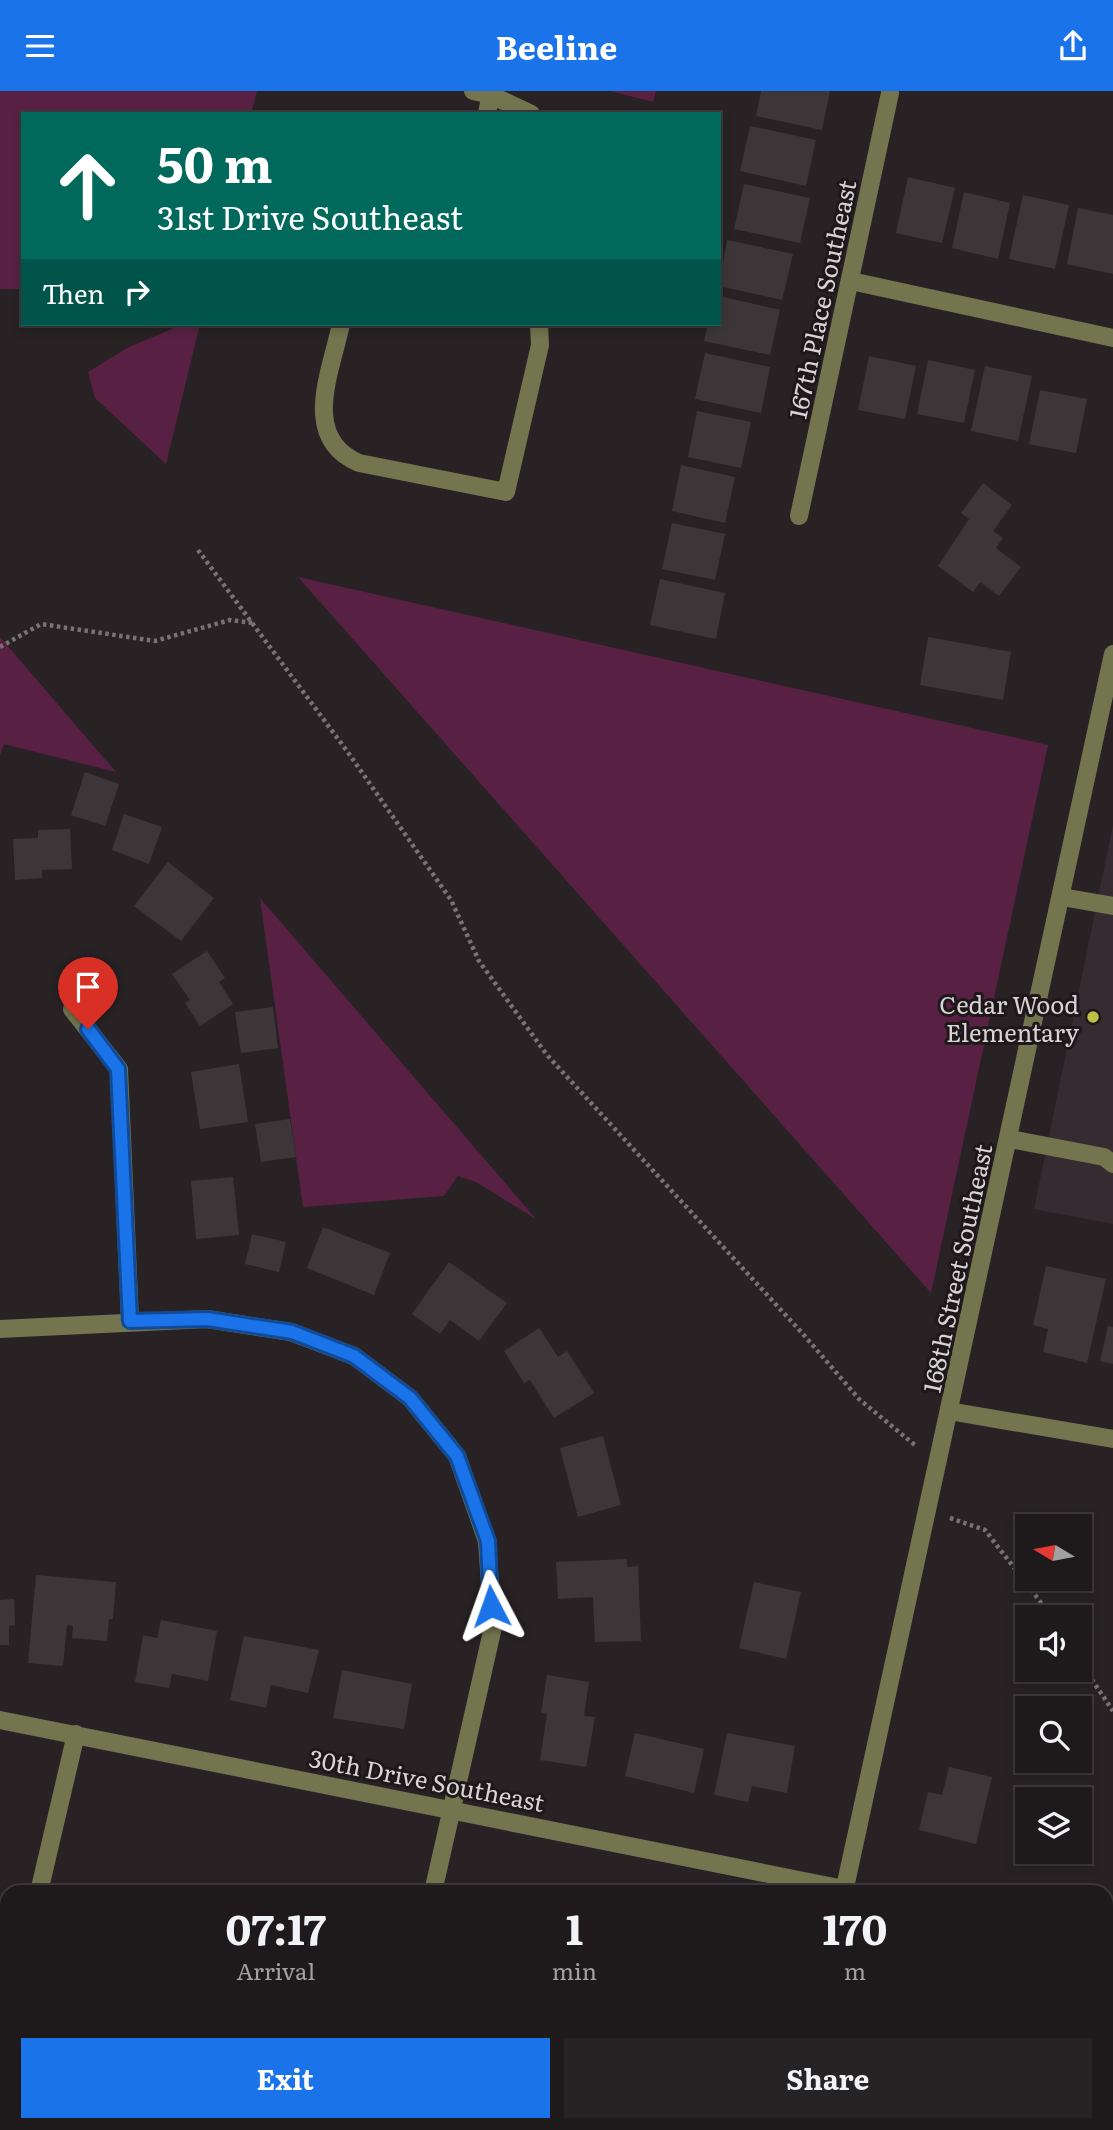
<!DOCTYPE html>
<style>
body{margin:0;font-family:Literata,serif;background:#262325;color:#f1f3f6;height:100vh;display:flex;flex-direction:column;font-size:26px;white-space:nowrap}
*{box-sizing:border-box;margin:0}
p{font-size:23px;color:#a1a1a3}
.icon{flex:none;width:38px;height:38px;fill:none;stroke:currentColor;stroke-width:2;stroke-linecap:round;stroke-linejoin:round}
.map{position:relative;flex:1;overflow:hidden}
.side{position:absolute;left:0px;top:1794px;width:1113px;height:247px;display:flex;flex-direction:column;background:#1e1a1c;border-radius:21px 21px 0 0;box-shadow:0 4px 10px #0003,0 0 0 2px #3c383b}
.side>*{flex:none}
.banner{position:absolute;left:21px;top:21px;width:700px;height:214px;border-radius:0px;box-shadow:0 4px 10px #0003,0 0 0 2px #3c383b;background:#00695c;color:#fff;overflow:hidden}
.needle{width:46px;rotate:280deg}
.tools{position:absolute;left:1015px;top:1423px;display:grid;gap:14px}
.tools a{display:grid;place-items:center;width:77px;height:77px;border-radius:0px;background:#1e1a1c;box-shadow:0 4px 10px #0003,0 0 0 2px #3c383b;font-size:35px}
.pin{position:absolute;display:grid;place-items:center;width:60px;height:60px;color:#fff;margin:-72px -30px;border-radius:50% 50% 50% 0;rotate:-45deg;box-shadow:0 0 7px #0007}
.pin .icon{rotate:45deg}
.me{position:absolute;width:77px;margin:-38px;rotate:356deg;stroke-linejoin:round;filter:drop-shadow(0 0 5px #0008)}
.turn{display:flex;align-items:center;gap:24px;height:147px;padding:0 21px;font-size:32px}
.turn .icon{width:91px;height:91px;stroke-width:2.5}
.turn b{display:block;font-size:49px;line-height:60px}
.then{display:flex;align-items:center;height:66px;padding:0 21px;background:#0003;gap:14px;font-size:26px}
.eta{display:flex;justify-content:space-evenly;align-items:center;height:119px;text-align:center}
.eta b{font-size:42px;font-weight:700;line-height:49px}
.action{display:flex;gap:14px;margin-top:auto;padding:14px 21px}
.action a{flex:1;height:80px;border-radius:0px;background:#1a73e8;color:#fff;font-size:28px;font-weight:700;line-height:80px;text-align:center}
.action a+a{background:#262325;color:#f1f3f6}
header{display:flex;justify-content:space-between;align-items:center;height:91px;padding:0 21px;background:#1a73e8;color:#fff;font-size:32px;font-weight:700}
.map>svg:first-child{display:block}
.built{fill:#362b31}
.green{fill:#582143}
.building{fill:#3c3639}
.lines{fill:none;stroke-linecap:round;stroke-linejoin:round}
.path{stroke:#777275;stroke-width:4.5;stroke-dasharray:3.5 3.5;stroke-linecap:butt}
.minor{stroke:#72754e;stroke-width:18}
.route-casing{stroke:#114b97;stroke-width:18}
.route{stroke:#1a73e8;stroke-width:12}
.poi-dot{fill:#bcc044;stroke:#1e181b;stroke-width:2.5}
.labels{text-anchor:middle;dominant-baseline:central;stroke-width:6;stroke-linejoin:round;paint-order:stroke}
.street-label{font-size:24px;fill:#d8d4d6;stroke:#1e181b}
.poi-label{font-size:24px;fill:#d8d4d6;stroke:#1e181b;text-anchor:end}
</style>
<header><svg class="icon" aria-label="menu" viewBox="0 0 24 24"><path d="M4 6h16M4 12h16M4 18h16"/></svg>Beeline<svg class="icon" aria-label="share" viewBox="0 0 24 24"><path d="M12 15V3M7 8l5-5 5 5M5 13v7h14v-7"/></svg></header>
<div class="map">
<svg width="1113" height="2039" viewBox="0 0 1113 2039">
<rect width="100%" height="100%" fill="#282225"/>
<path class="built" d="M 1113,734 L 1113,1133 L 1034,1118 Z"/>
<path class="green" d="M 0,0 L 257,0 L 251,23 L 23,23 L 22,198 L 0,198 Z
M 610,0 L 656,0 L 653,11 Z
M 173,233 L 200,233 L 166,373 L 95,307 L 88,281 L 129,256 L 172,238 Z
M 298,486 L 1048,654 L 931,1202 Z
M 0,546 L 116,681 L 4,653 L 0,664 Z
M 260,807 L 536,1128 L 476,1091 L 458,1085 L 444,1105 L 303,1116 Z"/>
<path class="building" d="M 761,0 L 830,0 L 822,39 L 756,25 Z
M 750,35 L 816,49 L 806,95 L 740,80 Z
M 908,86 L 955,97 L 942,152 L 896,142 Z
M 744,93 L 810,107 L 800,152 L 734,138 Z
M 964,101 L 1010,112 L 998,168 L 952,157 Z
M 1023,104 L 1069,114 L 1055,178 L 1009,168 Z
M 1078,117 L 1113,124 L 1113,183 L 1067,173 Z
M 727,149 L 793,163 L 782,209 L 719,195 Z
M 719,205 L 780,219 L 770,264 L 704,250 L 708,233 L 719,233 Z
M 705,262 L 770,276 L 761,322 L 695,308 Z
M 869,265 L 916,275 L 905,328 L 858,319 Z
M 928,269 L 975,279 L 964,332 L 917,323 Z
M 985,275 L 1032,285 L 1018,350 L 971,340 Z
M 1040,299 L 1087,308 L 1076,362 L 1029,353 Z
M 697,320 L 751,331 L 741,377 L 688,366 Z
M 681,374 L 735,386 L 725,432 L 672,420 Z
M 983,392 L 1012,414 L 993,440 L 1003,447 L 996,457 L 1021,476 L 999,505 L 980,491 L 973,501 L 938,475 L 969,428 L 961,422 Z
M 672,432 L 725,443 L 715,489 L 662,478 Z
M 660,488 L 725,502 L 716,548 L 650,534 Z
M 928,546 L 1011,561 L 1003,609 L 920,594 Z
M 85,681 L 119,693 L 105,735 L 71,724 Z
M 124,723 L 162,736 L 149,773 L 112,759 Z
M 70,738 L 72,778 L 42,779 L 42,787 L 15,789 L 13,748 L 38,747 L 38,739 Z
M 168,771 L 214,807 L 181,850 L 134,815 Z
M 207,860 L 225,887 L 219,891 L 233,913 L 200,935 L 185,912 L 190,909 L 172,883 Z
M 273,916 L 278,957 L 241,962 L 235,921 Z
M 239,973 L 248,1031 L 200,1038 L 191,981 Z
M 290,1028 L 296,1066 L 261,1071 L 255,1033 Z
M 233,1086 L 239,1144 L 196,1148 L 191,1090 Z
M 323,1136 L 390,1162 L 374,1204 L 307,1177 Z
M 252,1143 L 286,1151 L 279,1181 L 245,1173 Z
M 449,1171 L 507,1212 L 479,1250 L 450,1229 L 440,1243 L 412,1223 Z
M 1046,1175 L 1106,1188 L 1087,1272 L 1043,1261 L 1048,1238 L 1033,1234 Z
M 1108,1235 L 1113,1236 L 1113,1273 L 1100,1270 Z
M 539,1237 L 558,1266 L 567,1260 L 594,1302 L 554,1327 L 530,1289 L 524,1292 L 504,1260 Z
M 603,1345 L 621,1414 L 578,1426 L 560,1357 Z
M 627,1468 L 627,1476 L 638,1475 L 641,1550 L 595,1551 L 593,1506 L 558,1508 L 556,1471 Z
M 36,1484 L 116,1491 L 113,1528 L 109,1528 L 107,1550 L 72,1547 L 73,1535 L 67,1534 L 63,1575 L 28,1572 Z
M 754,1491 L 801,1501 L 786,1568 L 739,1557 Z
M 14,1508 L 15,1534 L 9,1535 L 9,1554 L 0,1554 L 0,1509 Z
M 161,1529 L 217,1540 L 208,1590 L 172,1583 L 169,1597 L 135,1591 L 143,1544 L 157,1547 Z
M 244,1545 L 319,1559 L 308,1602 L 271,1594 L 266,1617 L 230,1609 Z
M 342,1579 L 412,1593 L 404,1638 L 333,1627 Z
M 547,1584 L 589,1591 L 584,1625 L 595,1626 L 586,1676 L 540,1669 L 547,1623 L 541,1622 Z
M 635,1642 L 704,1658 L 694,1702 L 625,1685 Z
M 727,1642 L 795,1655 L 787,1702 L 752,1695 L 748,1711 L 714,1704 Z
M 949,1676 L 992,1686 L 976,1753 L 919,1739 L 928,1701 L 942,1704 Z
M 675,2034 L 701,2034 L 700,2039 Z"/>
<g class="lines">
<path class="path" d="M 198,459 L 347,660 L 451,809 L 479,870 L 547,964 L 803,1243 L 859,1308 L 916,1355
M 0,556 L 41,533 L 155,550 L 230,529 L 253,532
M 950,1427 L 985,1439 L 1052,1526
M 1080,1571 L 1113,1620"/>
<path class="minor" d="M 473,0 L 491,4 L 531,23
M 487,23 L 491,0
M 851,190 L 1113,247
M 341,233 C 331,281 300,347 359,372 L 506,401 L 540,254 L 539,233
M 799,425 L 890,2
M 1062,806 L 1113,815
M 72,918 L 119,978 L 130,1230
M 1010,1048 L 1104,1066 L 1113,1073
M 0,1238 L 207,1228 L 291,1241 L 354,1265 L 410,1307 L 457,1365 L 487,1450 L 493,1536 L 433,1801
M 949,1320 L 1113,1348
M 0,1629 L 844,1798
M 39,1801 L 76,1643
M 844,1801 L 1113,563
M 0,1963 L 7,1938
M 381,2039 L 382,2034
M 792,2039 L 793,2034"/>
</g>
<g class="lines">
<defs>
<path id="route" d="M 88,938 L 118,978 L 130,1230 L 207,1228 L 292,1241 L 354,1265 L 410,1307 L 457,1365 L 488,1450 L 491,1515"/>
</defs>
<use href="#route" class="route-casing"/>
<use href="#route" class="route"/>
</g>
<circle class="poi-dot" cx="1093" cy="926" r="7"/>
<g class="labels">
<g class="street-label">
<text transform="translate(821 208) rotate(-78)">167th Place Southeast</text>
<text transform="translate(956 1177) rotate(-78)">168th Street Southeast</text>
<text transform="translate(427 1688) rotate(11)">30th Drive Southeast</text>
</g>
<g class="poi-label">
<text x="1079" y="912">Cedar Wood<tspan x="1079" dy="28">Elementary</tspan></text>
</g>
</g>
</svg>
<div class="tools">
<a><svg class="needle" viewBox="-14 -14 28 28"><path d="M0-13l5 13h-10z" fill="#e53935"/><path d="M0 13l5-13h-10z" fill="#a1a1a3"/></svg></a>
<a><svg class="icon" aria-label="sound" viewBox="0 0 24 24"><path d="M4 9h4l5-4v14l-5-4H4zM17 9q2 3 0 6"/></svg></a>
<a><svg class="icon" aria-label="search" viewBox="0 0 24 24"><circle cx="10" cy="10" r="6"/><path d="M15 15l6 6"/></svg></a>
<a><svg class="icon" aria-label="layers" viewBox="0 0 24 24"><path d="M12 4l9 5-9 5-9-5zM3 14l9 5 9-5"/></svg></a>
</div>
<div class="pin" style="left:88px;top:938px;background:#d93025"><svg class="icon" aria-label="arrive" viewBox="0 0 24 24"><path d="M6 21V4h12l-3 4 3 4H6"/></svg></div>
<svg class="me" style="left:491px;top:1515px" viewBox="-20 -20 40 40"><path d="M0-17L14 15 0 8-14 15z" fill="#1a73e8" stroke="#fff" stroke-width="4"/></svg>
<div class="banner">
<div class="turn"><svg class="icon" aria-label="ahead" viewBox="0 0 24 24"><path d="M12 20V5M6 11l6-6 6 6"/></svg><div><b>50 m</b>31st Drive Southeast</div></div>
<div class="then">Then<svg class="icon" aria-label="right" viewBox="0 0 24 24"><path d="M7 20v-9h11M14 6l5 5-5 5"/></svg></div>
</div>
<section class="side">
<div class="eta">
<div><b>07:17</b><p>Arrival</p></div>
<div><b>1</b><p>min</p></div>
<div><b>170</b><p>m</p></div>
</div>
<div class="action"><a>Exit</a><a>Share</a></div>
</section>
</div>
